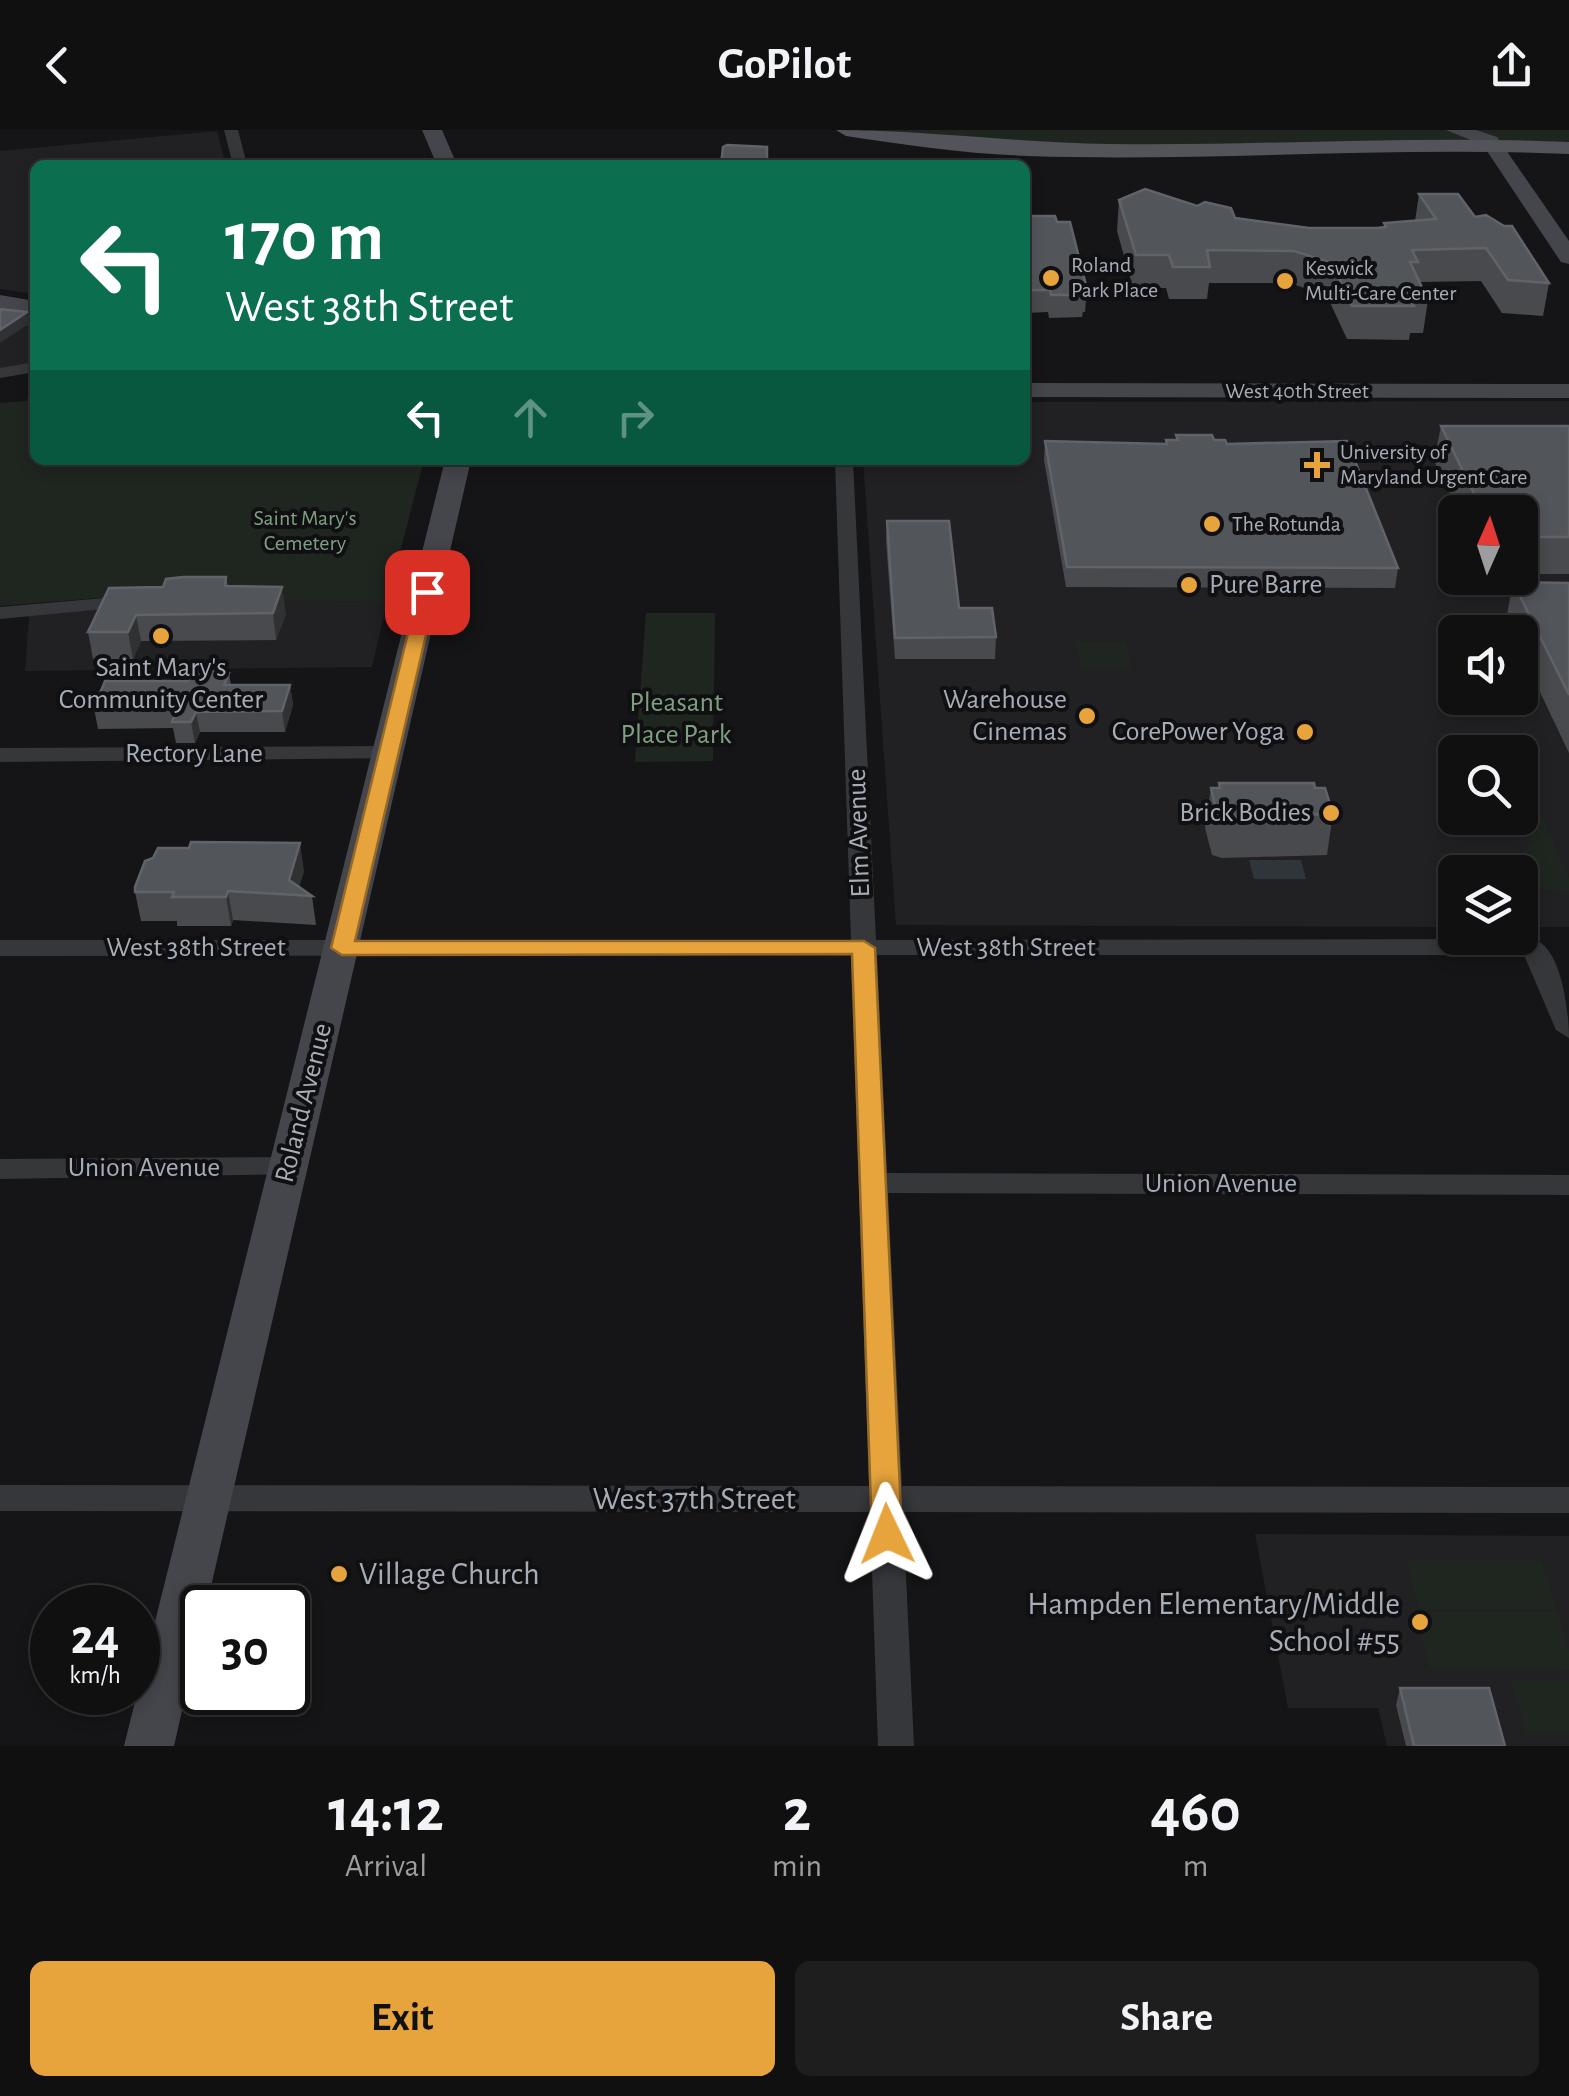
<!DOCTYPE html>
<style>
body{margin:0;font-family:"Alegreya Sans",sans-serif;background:#1e1e1f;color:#f1f3f6;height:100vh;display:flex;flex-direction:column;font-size:38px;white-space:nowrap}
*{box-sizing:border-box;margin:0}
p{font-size:32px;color:#9c9d9f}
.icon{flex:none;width:55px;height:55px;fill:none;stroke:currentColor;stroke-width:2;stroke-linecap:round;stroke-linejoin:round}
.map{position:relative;height:1616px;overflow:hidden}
.drawer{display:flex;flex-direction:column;background:#101011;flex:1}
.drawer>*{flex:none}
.hud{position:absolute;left:30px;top:30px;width:1000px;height:305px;border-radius:15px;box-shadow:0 5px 15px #0003,0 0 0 2px #303031;background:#0b6e4f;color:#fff;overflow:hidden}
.needle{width:65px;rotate:3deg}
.fabs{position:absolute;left:1438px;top:365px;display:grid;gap:20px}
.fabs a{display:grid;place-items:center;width:100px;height:100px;border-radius:15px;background:#101011;box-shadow:0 5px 15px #0003,0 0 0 2px #303031;font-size:50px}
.speed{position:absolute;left:30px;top:1455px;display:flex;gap:20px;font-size:50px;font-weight:700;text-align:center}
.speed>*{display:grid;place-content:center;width:130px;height:130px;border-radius:50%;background:#101011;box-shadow:0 5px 15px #0003,0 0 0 2px #303031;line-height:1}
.speed small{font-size:25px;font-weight:400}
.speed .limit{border:5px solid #111;border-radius:15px;background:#fff;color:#111}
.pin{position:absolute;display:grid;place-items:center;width:85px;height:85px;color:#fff;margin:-42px;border-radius:20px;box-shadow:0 5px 15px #0006}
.me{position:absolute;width:110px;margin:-55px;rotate:358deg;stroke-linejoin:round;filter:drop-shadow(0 0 8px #0008)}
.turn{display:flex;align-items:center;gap:35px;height:210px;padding:0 30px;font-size:45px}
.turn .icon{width:130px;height:130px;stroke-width:2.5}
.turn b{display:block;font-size:70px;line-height:85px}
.lanes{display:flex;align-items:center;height:95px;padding:0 30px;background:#0003;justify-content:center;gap:50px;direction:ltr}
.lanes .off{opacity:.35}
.eta{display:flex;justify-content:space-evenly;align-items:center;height:170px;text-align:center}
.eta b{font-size:60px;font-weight:700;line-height:70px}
.cta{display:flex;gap:20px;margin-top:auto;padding:20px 30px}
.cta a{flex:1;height:115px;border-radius:15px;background:#e8a43c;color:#111;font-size:40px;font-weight:700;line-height:115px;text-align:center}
.cta a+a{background:#1e1e1f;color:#f1f3f6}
header{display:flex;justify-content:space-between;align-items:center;height:130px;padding:0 30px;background:#101011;font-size:45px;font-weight:700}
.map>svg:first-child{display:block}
.built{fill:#212123;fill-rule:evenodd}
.green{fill:#1f2620}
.water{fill:#2e363c}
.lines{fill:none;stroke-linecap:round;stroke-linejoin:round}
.street{fill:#36373b;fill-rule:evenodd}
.secondary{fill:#44464b;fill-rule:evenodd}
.primary{fill:#52545a;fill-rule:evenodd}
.wall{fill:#484a4e}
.shaded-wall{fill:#2f3133}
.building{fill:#525559;stroke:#606368;stroke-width:2.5}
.route{fill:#e8a43c;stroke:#976b27;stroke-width:2.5}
.poi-dot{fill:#e8a43c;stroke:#101012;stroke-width:4}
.labels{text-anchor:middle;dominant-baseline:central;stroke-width:8;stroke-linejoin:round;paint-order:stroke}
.far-poi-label{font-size:22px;fill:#a7adb6;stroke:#101012;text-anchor:start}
.far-street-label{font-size:22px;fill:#a7adb6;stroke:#101012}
.far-park-label{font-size:22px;fill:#7fa080;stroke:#101012}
.poi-label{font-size:28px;fill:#a7adb6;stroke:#101012;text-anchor:end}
.park-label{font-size:28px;fill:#7fa080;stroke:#101012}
.street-label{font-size:28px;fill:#a7adb6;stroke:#101012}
.near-street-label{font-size:32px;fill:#a7adb6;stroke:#101012}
.near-poi-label{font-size:32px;fill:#a7adb6;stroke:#101012;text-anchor:start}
</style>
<header><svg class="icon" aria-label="back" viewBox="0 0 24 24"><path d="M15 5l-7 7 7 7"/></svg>GoPilot<svg class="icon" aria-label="share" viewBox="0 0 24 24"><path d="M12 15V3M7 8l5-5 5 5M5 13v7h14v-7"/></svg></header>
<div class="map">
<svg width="1569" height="1616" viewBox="0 0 1569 1616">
<rect width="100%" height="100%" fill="#151517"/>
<path class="built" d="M 217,1 L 226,35 L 35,35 L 35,164 L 0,159 L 0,21 Z
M 0,183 L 35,188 L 35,234 L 0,240 Z
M 1569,271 L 1569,797 L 1520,797 L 1520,742 L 1455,742 L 1455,797 L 896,795 L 863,330 L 1025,330 L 1025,272 ZM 1455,382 L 1520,382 L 1520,448 L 1455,448 ZM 1455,502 L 1520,502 L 1520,568 L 1455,568 ZM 1455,622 L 1520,622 L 1520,688 L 1455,688 Z
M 134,468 L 387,472 L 372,537 L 25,541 L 29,486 Z
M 1255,1404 L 1569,1406 L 1569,1616 L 1387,1616 L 1378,1578 L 1288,1578 Z"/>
<path class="green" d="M 863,0 L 1569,0 L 1569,15 C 1334,0 1096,37 863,0 Z
M 35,245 L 35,330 L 424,330 L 387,472 L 98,468 L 0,476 L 0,273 L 27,271 L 31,246 Z
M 646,483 L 715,483 L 713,631 L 635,632 Z
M 1076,512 L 1126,512 L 1132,539 L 1081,539 Z
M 1520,647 L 1525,647 L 1569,749 L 1569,761 L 1540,760 L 1529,734 L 1534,733 L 1527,716 L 1532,715 L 1515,688 L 1520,688 Z
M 1406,1431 L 1542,1431 L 1556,1479 L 1419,1479 Z
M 1415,1482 L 1557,1482 L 1569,1521 L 1569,1540 L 1429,1539 Z
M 1511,1550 L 1569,1550 L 1569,1603 L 1526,1603 Z"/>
<path class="water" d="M 1249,730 L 1301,730 L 1306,749 L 1254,749 Z"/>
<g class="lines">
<path class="street" d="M 224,0 L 238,0 L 247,35 L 233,35 Z
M 35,232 L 35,242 L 0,248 L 0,238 Z
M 835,330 L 853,330 L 876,810 L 1533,809 C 1562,817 1569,883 1569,908 L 1556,900 L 1524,825 L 877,825 L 887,1043 L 1569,1045 L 1569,1065 L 888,1063 L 902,1356 L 1569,1357 L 1569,1383 L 903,1382 L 914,1616 L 878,1616 L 870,1382 L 0,1381 L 0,1355 L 869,1356 L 851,825 L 0,826 L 0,810 L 851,810 Z
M 128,466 L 135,468 L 135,476 L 0,489 L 0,477 Z
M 388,616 L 396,618 L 399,623 L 396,628 L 0,632 L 0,618 Z
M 288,1027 L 298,1030 L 302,1037 L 298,1044 L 0,1049 L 0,1029 Z"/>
<path class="secondary" d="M 422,0 L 442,0 L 457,35 L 437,35 Z
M 1446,0 L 1476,0 L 1497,7 L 1569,111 L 1569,134 L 1561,132 L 1483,15 Z
M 0,165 L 35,171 L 35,185 L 0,179 Z
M 1025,253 L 1569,254 L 1569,268 L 1025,267 Z
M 445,330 L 471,330 L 206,1478 L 202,1478 L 202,1493 L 174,1616 L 124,1616 Z"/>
<path class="primary" d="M 836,0 C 927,0 1018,13 1110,14 C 1263,16 1416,5 1569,12 L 1569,24 C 1388,16 1208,32 1028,26 C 967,24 906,15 846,6 Z"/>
</g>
<path class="wall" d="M 1419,64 L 1475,87 L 1549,153 L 1543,186 L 1502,183 L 1481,151 L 1420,152 L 1428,170 L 1423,203 L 1410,203 L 1409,210 L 1347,209 L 1327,166 L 1290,153 L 1209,153 L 1207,169 L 1169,169 L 1166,158 L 1133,158 L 1117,101 L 1119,70 L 1309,98 L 1377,98 L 1384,97 L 1384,93 L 1415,91 Z
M 1025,86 L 1057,92 L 1087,159 L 1085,182 L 1083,182 L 1082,187 L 1049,188 L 1048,182 L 1025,183 Z
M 1441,296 L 1569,296 L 1569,444 L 1520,444 L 1520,382 L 1459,382 L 1434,331 Z
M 1176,305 L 1214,310 L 1227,314 L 1398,438 L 1395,458 L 1066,457 L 1044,330 L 1045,311 L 1166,314 L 1166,310 L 1176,310 Z
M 887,391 L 959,478 L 996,507 L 995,529 L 895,529 L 886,411 Z
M 226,447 L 228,456 L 286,484 L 276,510 L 141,511 L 133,529 L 93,529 L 88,502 Z
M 1513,452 L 1569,453 L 1569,623 L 1520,520 L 1520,502 L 1512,502 L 1506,490 Z
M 229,543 L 231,555 L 290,555 L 293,575 L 285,602 L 200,602 L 195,613 L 176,613 L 173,598 L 98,599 L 94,578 Z
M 1219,653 L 1315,658 L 1333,684 L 1327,725 L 1222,728 L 1212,725 L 1205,698 L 1211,658 L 1218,658 Z
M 304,741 L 299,757 L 312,766 L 316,795 L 233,790 L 231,796 L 177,796 L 177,791 L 141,791 L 135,762 Z
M 1400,1558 L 1505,1616 L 1406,1616 L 1396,1575 Z"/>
<path class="shaded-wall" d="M 27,182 L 29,194 L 0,213 L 0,200 Z
M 282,457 L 286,484 L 276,510 L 273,483 Z
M 136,485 L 141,511 L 133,529 L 128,502 Z
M 290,555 L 293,575 L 285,602 L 282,581 Z
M 196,582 L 200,602 L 195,613 L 191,592 Z
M 300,713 L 304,741 L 297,765 L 289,750 Z
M 228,761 L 233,790 L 231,796 L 226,767 Z"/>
<path class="building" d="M 727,15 L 767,17 L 767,35 L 721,35 L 723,17 Z
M 1145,59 L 1197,76 L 1205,72 L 1231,78 L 1235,88 L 1309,98 L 1377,98 L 1386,97 L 1384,93 L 1436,89 L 1419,64 L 1458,64 L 1475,87 L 1486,85 L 1504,96 L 1512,96 L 1549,153 L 1508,150 L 1486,118 L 1412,120 L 1418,132 L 1410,132 L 1428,170 L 1410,169 L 1414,176 L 1352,176 L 1332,133 L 1294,121 L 1207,120 L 1210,137 L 1173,137 L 1169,125 L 1136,125 L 1119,70 Z
M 1025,86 L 1055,86 L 1057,92 L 1070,92 L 1087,159 L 1083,159 L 1084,165 L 1051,165 L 1050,160 L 1025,160 Z
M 0,179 L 27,182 L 0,200 Z
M 1441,296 L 1569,296 L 1569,407 L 1520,407 L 1520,382 L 1483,382 Z
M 1176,305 L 1212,305 L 1214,310 L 1225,310 L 1227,314 L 1347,311 L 1398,438 L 1067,437 L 1045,311 L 1167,314 L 1166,310 L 1178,310 Z
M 887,391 L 949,391 L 959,478 L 992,478 L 996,507 L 895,508 Z
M 183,447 L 226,447 L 225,456 L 282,457 L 273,483 L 136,485 L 128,502 L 88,502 L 109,458 L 163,457 L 166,449 Z
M 1513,452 L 1569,453 L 1569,565 Z
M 192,539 L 229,543 L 224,555 L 290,555 L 282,581 L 196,582 L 191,592 L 172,592 L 178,578 L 94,578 L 105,551 L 188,551 Z
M 1219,653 L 1314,653 L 1315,658 L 1325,658 L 1333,684 L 1227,687 L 1217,684 L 1211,658 L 1220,658 Z
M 191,712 L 300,713 L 289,750 L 312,766 L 228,761 L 226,767 L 172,767 L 174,762 L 135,762 L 135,757 L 145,731 L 153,728 L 158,718 L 189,718 Z
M 1400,1558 L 1489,1558 L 1505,1616 L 1414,1616 Z"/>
<path class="route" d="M 427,456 L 436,462 L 355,811 L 864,811 L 875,818 L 902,1404 L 898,1413 L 887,1416 L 877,1413 L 872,1404 L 852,824 L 342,825 L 331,818 L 418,462 Z"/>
<g class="poi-dot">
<circle cx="1051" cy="148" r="10"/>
<circle cx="1285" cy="151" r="10"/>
<path d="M1312 320h10v10h10v10h-10v10h-10v-10h-10v-10h10z"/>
<circle cx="1212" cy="394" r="10"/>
<circle cx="1189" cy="455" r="10"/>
<circle cx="161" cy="506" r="10"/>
<circle cx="1087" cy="586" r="10"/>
<circle cx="1305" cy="602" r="10"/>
<circle cx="1331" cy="683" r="10"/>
<circle cx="339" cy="1444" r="10"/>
<circle cx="1420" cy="1492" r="10"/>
</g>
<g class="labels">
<g class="far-poi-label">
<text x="1071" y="135">Roland<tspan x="1071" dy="25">Park Place</tspan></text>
<text x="1305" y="138">Keswick<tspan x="1305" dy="25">Multi-Care Center</tspan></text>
<text x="1340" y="322">University of<tspan x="1340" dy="25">Maryland Urgent Care</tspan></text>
<text x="1232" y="394">The Rotunda</text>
</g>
<g class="far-street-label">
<text x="1297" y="261">West 40th Street</text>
</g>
<g class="far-park-label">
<text x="305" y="388">Saint Mary's<tspan x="305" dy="25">Cemetery</tspan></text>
</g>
<g class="poi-label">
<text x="1209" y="455" text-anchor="start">Pure Barre</text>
<text x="161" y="538" text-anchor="middle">Saint Mary's<tspan x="161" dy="32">Community Center</tspan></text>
<text x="1067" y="570">Warehouse<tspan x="1067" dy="32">Cinemas</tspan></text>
<text x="1285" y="602">CorePower Yoga</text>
<text x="1311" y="683">Brick Bodies</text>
</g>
<g class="park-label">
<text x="676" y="573">Pleasant<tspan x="676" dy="32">Place Park</tspan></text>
</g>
<g class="street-label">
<text x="194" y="624">Rectory Lane</text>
<text transform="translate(859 703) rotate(-92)">Elm Avenue</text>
<text x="196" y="818">West 38th Street</text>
<text x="1006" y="818">West 38th Street</text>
<text transform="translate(304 973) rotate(-76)">Roland Avenue</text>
<text x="144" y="1038">Union Avenue</text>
<text x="1221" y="1054">Union Avenue</text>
</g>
<g class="near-street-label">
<text x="694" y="1369">West 37th Street</text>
</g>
<g class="near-poi-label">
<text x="359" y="1444">Village Church</text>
<text x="1400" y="1474" text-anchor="end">Hampden Elementary/Middle<tspan x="1400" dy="37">School #55</tspan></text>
</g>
</g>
</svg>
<div class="fabs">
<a><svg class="needle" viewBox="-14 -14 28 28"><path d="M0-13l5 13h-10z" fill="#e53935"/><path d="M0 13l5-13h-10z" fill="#9c9d9f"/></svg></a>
<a><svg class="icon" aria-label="sound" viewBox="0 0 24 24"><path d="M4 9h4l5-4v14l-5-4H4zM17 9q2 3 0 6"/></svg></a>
<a><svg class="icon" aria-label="search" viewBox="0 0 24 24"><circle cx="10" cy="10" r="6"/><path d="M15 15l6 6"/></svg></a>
<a><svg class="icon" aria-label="layers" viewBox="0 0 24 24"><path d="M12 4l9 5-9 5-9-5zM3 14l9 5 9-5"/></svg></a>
</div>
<div class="speed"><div>24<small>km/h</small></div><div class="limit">30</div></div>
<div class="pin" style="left:427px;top:462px;background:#d93025"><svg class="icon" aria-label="arrive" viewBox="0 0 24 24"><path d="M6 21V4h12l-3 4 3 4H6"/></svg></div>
<svg class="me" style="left:887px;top:1404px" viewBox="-20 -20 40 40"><path d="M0-17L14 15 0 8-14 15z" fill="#e8a43c" stroke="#fff" stroke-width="4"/></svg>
<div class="hud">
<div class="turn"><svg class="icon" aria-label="left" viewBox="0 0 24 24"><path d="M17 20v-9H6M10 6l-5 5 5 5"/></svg><div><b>170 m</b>West 38th Street</div></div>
<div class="lanes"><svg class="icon" aria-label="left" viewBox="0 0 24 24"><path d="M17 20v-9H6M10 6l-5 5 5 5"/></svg><svg class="icon off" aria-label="ahead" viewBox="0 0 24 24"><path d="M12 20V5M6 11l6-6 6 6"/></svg><svg class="icon off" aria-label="right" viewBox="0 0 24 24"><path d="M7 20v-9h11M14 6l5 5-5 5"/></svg></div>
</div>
</div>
<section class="drawer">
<div class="eta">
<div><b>14:12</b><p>Arrival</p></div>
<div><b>2</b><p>min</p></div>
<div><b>460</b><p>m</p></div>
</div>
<div class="cta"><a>Exit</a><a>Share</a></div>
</section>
